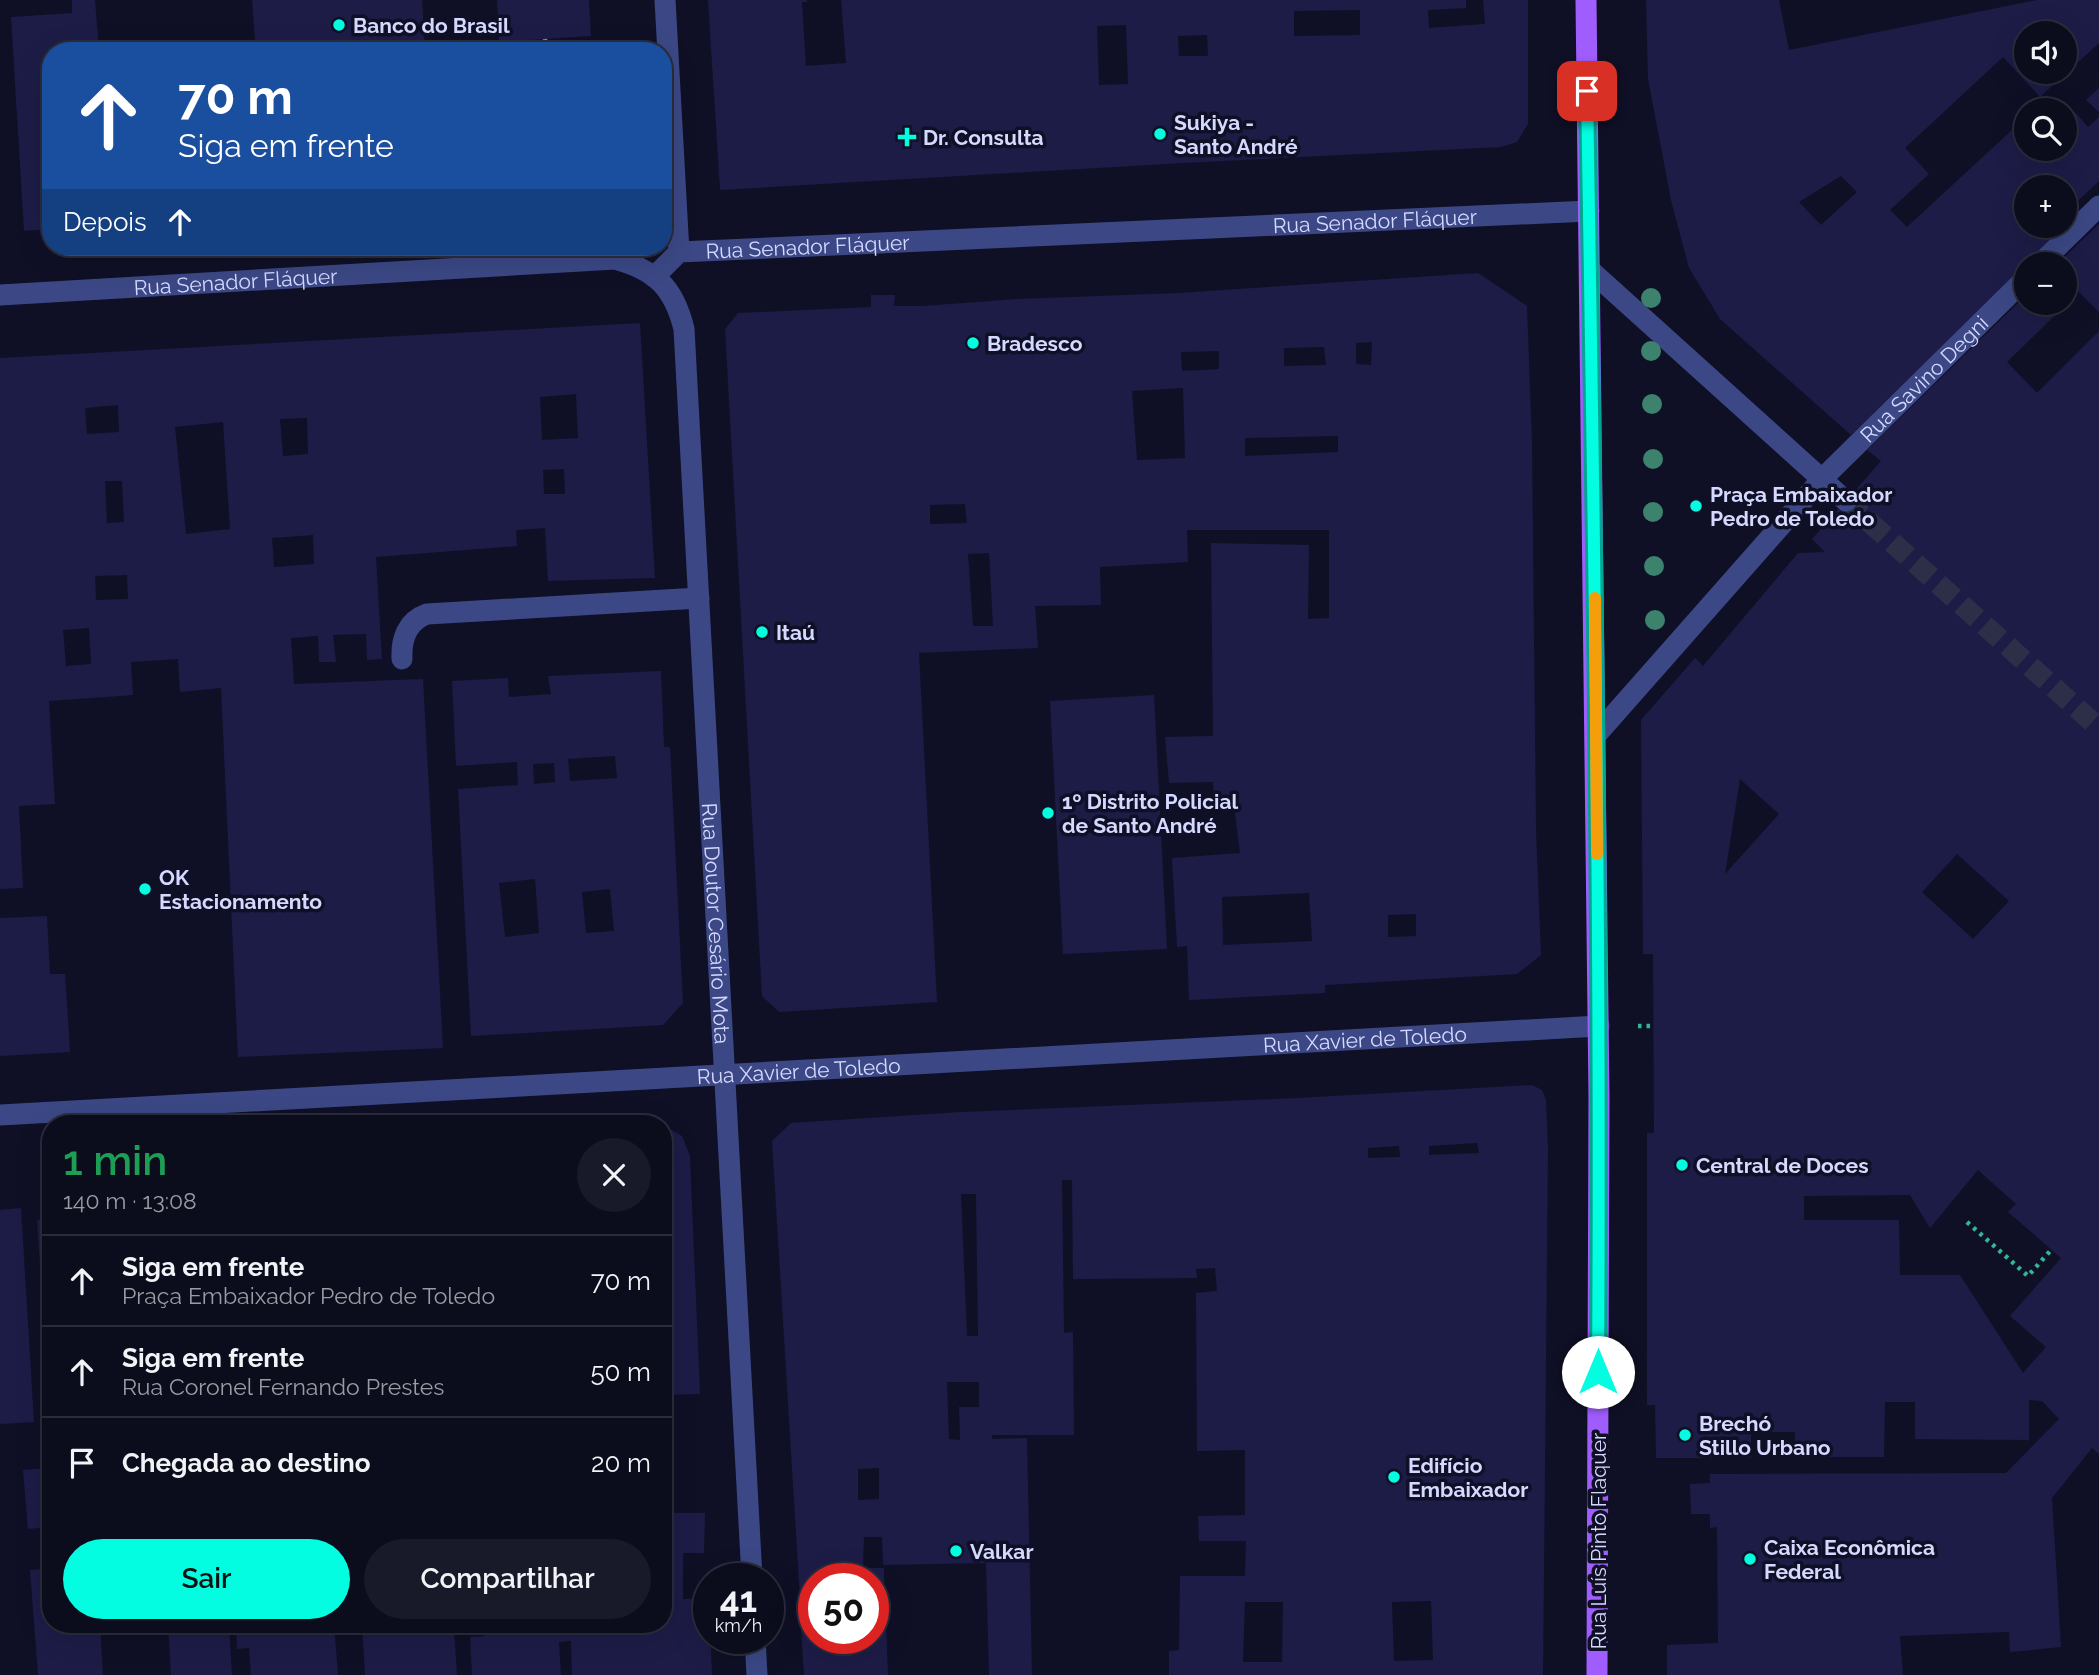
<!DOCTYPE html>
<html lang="pt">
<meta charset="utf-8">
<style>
body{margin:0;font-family:Raleway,sans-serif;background:#191a29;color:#f1f3f6;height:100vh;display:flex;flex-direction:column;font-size:26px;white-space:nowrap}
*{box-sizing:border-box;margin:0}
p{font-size:23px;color:#9a9ba3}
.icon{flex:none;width:38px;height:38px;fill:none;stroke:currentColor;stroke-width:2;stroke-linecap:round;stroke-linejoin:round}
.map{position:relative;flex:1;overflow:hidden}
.drawer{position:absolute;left:42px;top:1115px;width:630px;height:518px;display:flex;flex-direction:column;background:#0b0c1c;border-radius:28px;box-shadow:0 7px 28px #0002,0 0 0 2px #2b2c3b}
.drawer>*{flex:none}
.hud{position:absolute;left:42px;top:42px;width:630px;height:214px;border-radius:28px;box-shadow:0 7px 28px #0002,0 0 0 2px #2b2c3b;background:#1a4fa0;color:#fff;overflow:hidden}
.controls{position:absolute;left:2014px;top:21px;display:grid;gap:14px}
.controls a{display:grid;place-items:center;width:63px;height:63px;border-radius:50%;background:#0b0c1c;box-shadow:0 7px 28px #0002,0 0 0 2px #2b2c3b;font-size:35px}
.speed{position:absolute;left:693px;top:1563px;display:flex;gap:14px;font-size:35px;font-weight:700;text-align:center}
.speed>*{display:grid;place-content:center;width:91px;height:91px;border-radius:50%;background:#0b0c1c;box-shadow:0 7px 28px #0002,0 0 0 2px #2b2c3b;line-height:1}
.speed small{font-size:18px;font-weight:400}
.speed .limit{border:10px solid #d22;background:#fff;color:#111}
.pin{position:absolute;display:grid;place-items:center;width:60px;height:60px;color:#fff;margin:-30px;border-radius:14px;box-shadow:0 4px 10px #0006}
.me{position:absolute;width:77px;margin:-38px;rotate:0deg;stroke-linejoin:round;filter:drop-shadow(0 0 5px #0008)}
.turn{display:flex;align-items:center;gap:24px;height:147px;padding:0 21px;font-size:32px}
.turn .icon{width:91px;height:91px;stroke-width:2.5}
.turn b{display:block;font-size:49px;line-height:60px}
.then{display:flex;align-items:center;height:66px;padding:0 21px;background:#0003;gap:14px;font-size:26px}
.round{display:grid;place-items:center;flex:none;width:74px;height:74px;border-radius:37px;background:#191a29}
.summary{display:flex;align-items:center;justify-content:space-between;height:119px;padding:0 21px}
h1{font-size:42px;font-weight:600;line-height:52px;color:#1e9e55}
.action{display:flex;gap:14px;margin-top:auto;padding:14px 21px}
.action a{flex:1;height:80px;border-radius:42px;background:#03fde1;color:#111;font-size:28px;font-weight:600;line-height:80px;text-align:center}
.action a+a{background:#191a29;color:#f1f3f6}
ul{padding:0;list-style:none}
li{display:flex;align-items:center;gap:21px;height:91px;padding:0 21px;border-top:2px solid #2b2c3b}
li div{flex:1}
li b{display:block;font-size:26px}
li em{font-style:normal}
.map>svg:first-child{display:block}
.building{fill:#1c1c47;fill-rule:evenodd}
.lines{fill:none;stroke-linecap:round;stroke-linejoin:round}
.minor-tunnel{stroke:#2d2e47;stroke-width:21;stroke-dasharray:21 10;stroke-linecap:butt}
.path{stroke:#30b793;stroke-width:4.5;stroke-dasharray:3.5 5;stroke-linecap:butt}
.minor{stroke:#3b4885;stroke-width:21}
.major{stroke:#a05dfd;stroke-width:21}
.tree{fill:#3c826c}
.route-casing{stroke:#02a492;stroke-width:18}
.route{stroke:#03fde1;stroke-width:12}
.slow{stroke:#f59e0b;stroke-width:12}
.poi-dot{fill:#03fde1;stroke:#0f1026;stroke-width:2.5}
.labels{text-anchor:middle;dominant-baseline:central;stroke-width:7;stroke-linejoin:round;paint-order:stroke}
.poi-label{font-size:21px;font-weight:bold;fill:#d5d9ff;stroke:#0f1026;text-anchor:start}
.street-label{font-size:21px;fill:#d5d9ff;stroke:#0f1026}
</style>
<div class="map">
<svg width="2099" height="1675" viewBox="0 0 2099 1675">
<rect width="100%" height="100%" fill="#0f1026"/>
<path class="building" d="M 72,0 L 95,0 L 99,51 L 51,51 L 51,229 L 24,231 L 11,17 L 72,13 Z
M 252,0 L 422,0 L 425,51 L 256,51 Z
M 497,0 L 589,0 L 591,36 L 499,42 Z
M 708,0 L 807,0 L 807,2 L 802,2 L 806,66 L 846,63 L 841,0 L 1466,0 L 1466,8 L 1428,10 L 1429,28 L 1485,24 L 1483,0 L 1528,0 L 1528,124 L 1517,142 L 1501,147 L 1183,163 L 720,190 ZM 1360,10 L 1360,35 L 1294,36 L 1294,11 ZM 1126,25 L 1128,84 L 1099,85 L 1097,26 ZM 1207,35 L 1208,56 L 1179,56 L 1178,36 Z
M 1646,0 L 1779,0 L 1789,50 L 2037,0 L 2099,0 L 2099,43 L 2040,97 L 2003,57 L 1905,148 L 1929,174 L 1890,210 L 1907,227 L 2026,117 L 2026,149 L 2065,149 L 2065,121 L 2075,112 L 2088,127 L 2099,117 L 2099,181 L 2065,213 L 2065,187 L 2026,187 L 2026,226 L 2052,226 L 2048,229 L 2056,237 L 1851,435 L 1720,319 L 1689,268 L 1671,200 L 1648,79 ZM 2026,33 L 2065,33 L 2065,72 L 2026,72 ZM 1841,176 L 1857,192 L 1821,225 L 1799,202 Z
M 2099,88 L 2099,112 L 2086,100 Z
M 2041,103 L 2048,110 L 2034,110 Z
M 2099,224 L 2099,312 L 2065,278 L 2065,264 L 2057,264 Z
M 1478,273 L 1527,306 L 1532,444 L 1536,832 L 1541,955 L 1517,974 L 1325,985 L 1325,993 L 1189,1000 L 1187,946 L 1177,947 L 1172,858 L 1240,853 L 1234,805 L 1214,805 L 1213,782 L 1169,783 L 1165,737 L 1213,736 L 1211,543 L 1309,545 L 1308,619 L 1329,618 L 1329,530 L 1187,530 L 1188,562 L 1100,567 L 1101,605 L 1035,606 L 1038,648 L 919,653 L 937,1002 L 779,1012 L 762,996 L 725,329 L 738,313 L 871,307 L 871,295 L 895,295 L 894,306 L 922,306 L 1019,299 L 1178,293 ZM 1372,342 L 1371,365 L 1356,364 L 1356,343 ZM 1324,347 L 1326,365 L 1284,366 L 1284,348 ZM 1219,351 L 1219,369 L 1182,371 L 1181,352 ZM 1183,388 L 1185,458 L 1137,460 L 1132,391 ZM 1338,436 L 1338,452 L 1245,456 L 1245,438 ZM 965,504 L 967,523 L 930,524 L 930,505 ZM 989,553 L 993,626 L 973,626 L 968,554 ZM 1309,893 L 1312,941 L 1223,945 L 1222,897 ZM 1416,914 L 1416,936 L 1388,937 L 1388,915 Z
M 2065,286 L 2075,296 L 2007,362 L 2037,393 L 2099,331 L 2099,1454 L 2092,1448 L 2052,1498 L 2061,1647 L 2010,1652 L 2009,1632 L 1900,1636 L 1903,1675 L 1667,1675 L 1667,1645 L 1718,1643 L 1717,1527 L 1710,1528 L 1710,1514 L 1691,1514 L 1690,1484 L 1710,1483 L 1710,1474 L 2006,1473 L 2059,1419 L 2042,1401 L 2029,1400 L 2029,1440 L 1915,1439 L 1915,1402 L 1885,1402 L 1884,1457 L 1795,1457 L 1795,1432 L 1751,1432 L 1751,1458 L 1656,1458 L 1655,1405 L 1647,1405 L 1647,1133 L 1654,1133 L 1653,954 L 1643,954 L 1641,720 L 1695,658 L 1703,666 L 1798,553 L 1825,552 L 1812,539 L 1881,461 L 1867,450 L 2026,295 L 2026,303 L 2065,303 ZM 1740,779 L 1779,814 L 1725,874 ZM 1957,854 L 2009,901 L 1973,939 L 1922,892 ZM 1978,1170 L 2016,1204 L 2008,1212 L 2061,1258 L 2010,1316 L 2046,1347 L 2023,1373 L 1960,1275 L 1900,1275 L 1899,1220 L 1804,1220 L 1804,1196 L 1910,1195 L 1930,1228 Z
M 640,323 L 655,578 L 548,581 L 545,528 L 516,530 L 517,546 L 376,557 L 382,659 L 367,660 L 366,634 L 333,635 L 336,662 L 319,662 L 318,636 L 291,638 L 294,684 L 423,679 L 443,1048 L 238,1057 L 221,688 L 180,692 L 178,659 L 131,662 L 133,695 L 49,701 L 55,804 L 19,806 L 23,888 L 0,889 L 0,358 ZM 576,394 L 578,438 L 542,440 L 540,397 ZM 118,405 L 119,432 L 87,434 L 85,408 ZM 307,418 L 308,454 L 283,456 L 280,419 ZM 223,422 L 230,529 L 186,534 L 175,427 ZM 564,469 L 565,494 L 544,494 L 543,470 ZM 105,481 L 122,481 L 124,522 L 107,523 ZM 313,535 L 314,564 L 274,567 L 272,538 ZM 127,575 L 128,599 L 96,600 L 95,576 ZM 89,628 L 91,664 L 66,666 L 63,630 Z
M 661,671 L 664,747 L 670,747 L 683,1003 L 663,1025 L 471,1036 L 458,789 L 518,785 L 517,762 L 456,766 L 452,681 L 508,678 L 509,697 L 551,694 L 548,676 ZM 615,756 L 617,778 L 570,781 L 568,759 ZM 554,763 L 555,782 L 534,784 L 533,764 ZM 535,879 L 539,933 L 505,937 L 499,883 ZM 610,889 L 614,931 L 586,933 L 582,892 Z
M 1154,695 L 1167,949 L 1063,954 L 1050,701 Z
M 47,916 L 50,974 L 65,974 L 70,1052 L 0,1056 L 0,918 Z
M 1532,1085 L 1542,1090 L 1546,1100 L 1548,1148 L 1543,1675 L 1169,1675 L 1169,1651 L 1179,1650 L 1180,1576 L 1245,1576 L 1246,1541 L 1199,1541 L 1198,1516 L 1245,1515 L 1245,1450 L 1197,1451 L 1196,1293 L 1217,1291 L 1215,1268 L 1196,1269 L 1197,1278 L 1073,1279 L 1072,1180 L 1062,1180 L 1064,1333 L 1073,1332 L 1074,1435 L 992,1435 L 992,1439 L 1027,1438 L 1032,1675 L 989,1675 L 986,1563 L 883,1565 L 882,1537 L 864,1537 L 863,1568 L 884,1568 L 885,1612 L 873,1612 L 873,1578 L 814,1578 L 814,1615 L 801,1615 L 772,1141 L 791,1123 L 961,1112 L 1297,1098 ZM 1477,1143 L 1479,1153 L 1429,1155 L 1429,1146 ZM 1399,1146 L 1400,1157 L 1368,1158 L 1368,1148 ZM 961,1194 L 976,1194 L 978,1336 L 967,1336 ZM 947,1382 L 979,1382 L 979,1407 L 959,1407 L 960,1440 L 949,1439 ZM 879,1468 L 879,1499 L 858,1500 L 858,1469 ZM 1431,1601 L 1433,1660 L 1394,1661 L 1392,1602 ZM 1245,1602 L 1283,1602 L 1282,1662 L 1243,1662 Z
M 663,1125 L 682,1136 L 690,1156 L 700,1394 L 663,1395 Z
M 21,1208 L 34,1422 L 0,1424 L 0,1210 Z
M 51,1219 L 51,1345 L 45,1345 L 37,1220 Z
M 51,1468 L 51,1527 L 28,1529 L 23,1470 Z
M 663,1513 L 705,1513 L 704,1553 L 683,1553 L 683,1599 L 709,1598 L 712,1675 L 572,1675 L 571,1641 L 559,1642 L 561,1675 L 472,1675 L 470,1637 L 485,1636 L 484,1624 L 663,1624 Z
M 51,1568 L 51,1624 L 100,1624 L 103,1675 L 38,1675 L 30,1570 Z
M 886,1621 L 888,1675 L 804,1675 L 801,1628 L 814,1627 L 814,1638 L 873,1638 L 873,1622 Z
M 168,1624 L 229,1624 L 232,1675 L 171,1675 Z
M 236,1624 L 334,1624 L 338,1675 L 251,1675 L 249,1648 L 237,1649 Z
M 362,1624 L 414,1624 L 415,1633 L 454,1630 L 457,1675 L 365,1675 Z"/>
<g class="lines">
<path class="minor-tunnel" d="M 1846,501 L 2099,728"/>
<path class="path" d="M 545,39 L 546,51
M 1638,1026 L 1653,1026
M 1967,1222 L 2028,1276 L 2051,1250"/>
<g class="minor">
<path d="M 665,0 L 679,252"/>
<path d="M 2040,264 L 2099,206"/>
<path d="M 1590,270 L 1846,501"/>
<path id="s1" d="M 654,277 L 679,252 L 1589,211"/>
<path id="s2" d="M 0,295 L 615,259 C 656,270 674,288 684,329 L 752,1578"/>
<path d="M 402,659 C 401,639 407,621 427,614 L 699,598"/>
<path id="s3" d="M 1597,734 L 1822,479 L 2026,278"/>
<path id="s4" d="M 0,1115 L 1599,1026"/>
<path d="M 755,1638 L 757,1675"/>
</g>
<path class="major" d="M 1586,0 L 1599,1097 L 1597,1675"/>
</g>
<g class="tree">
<circle cx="1651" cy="298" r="10"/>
<circle cx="1651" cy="351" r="10"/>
<circle cx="1652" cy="404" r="10"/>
<circle cx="1653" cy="459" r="10"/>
<circle cx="1653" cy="512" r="10"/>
<circle cx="1654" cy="566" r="10"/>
<circle cx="1655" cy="620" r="10"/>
</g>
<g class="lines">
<defs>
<path id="route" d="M 1587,91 C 1594,518 1601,945 1598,1372"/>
</defs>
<use href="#route" class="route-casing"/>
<use href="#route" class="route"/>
<path class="slow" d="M 1595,598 L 1597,854"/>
</g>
<g class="poi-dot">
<circle cx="339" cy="25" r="7"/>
<circle cx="1160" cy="134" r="7"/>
<path d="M903.5 126.5h7v7h7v7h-7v7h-7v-7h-7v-7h7z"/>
<circle cx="973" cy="343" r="7"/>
<circle cx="1696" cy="506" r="7"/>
<circle cx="762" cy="632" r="7"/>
<circle cx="1048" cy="813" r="7"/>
<circle cx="145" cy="889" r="7"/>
<circle cx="1682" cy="1165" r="7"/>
<circle cx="1685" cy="1435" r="7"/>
<circle cx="1394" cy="1477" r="7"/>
<circle cx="956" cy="1551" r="7"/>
<circle cx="1750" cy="1559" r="7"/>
</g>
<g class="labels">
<g class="poi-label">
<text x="353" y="25">Banco do Brasil</text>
<text x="1174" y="122">Sukiya -<tspan x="1174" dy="24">Santo André</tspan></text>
<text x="923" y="137">Dr. Consulta</text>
<text x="987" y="343">Bradesco</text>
<text x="1710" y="494">Praça Embaixador<tspan x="1710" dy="24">Pedro de Toledo</tspan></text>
<text x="776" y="632">Itaú</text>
<text x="1062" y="801">1º Distrito Policial<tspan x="1062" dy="24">de Santo André</tspan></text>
<text x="159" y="877">OK<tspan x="159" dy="24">Estacionamento</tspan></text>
<text x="1696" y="1165">Central de Doces</text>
<text x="1699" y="1423">Brechó<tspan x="1699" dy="24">Stillo Urbano</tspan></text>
<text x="1408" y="1465">Edifício<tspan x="1408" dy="24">Embaixador</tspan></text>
<text x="1764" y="1547">Caixa Econômica<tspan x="1764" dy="24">Federal</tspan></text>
<text x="970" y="1551">Valkar</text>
</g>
<g class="street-label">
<text stroke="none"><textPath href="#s1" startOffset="732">Rua Senador Fláquer</textPath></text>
<text stroke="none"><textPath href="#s1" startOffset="164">Rua Senador Fláquer</textPath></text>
<text stroke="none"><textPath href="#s2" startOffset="236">Rua Senador Fláquer</textPath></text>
<text stroke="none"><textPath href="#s3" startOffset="483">Rua Savino Degni</textPath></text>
<text stroke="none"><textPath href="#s2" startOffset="1316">Rua Doutor Cesário Mota</textPath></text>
<text stroke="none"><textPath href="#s4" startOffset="1367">Rua Xavier de Toledo</textPath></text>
<text stroke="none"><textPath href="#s4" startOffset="800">Rua Xavier de Toledo</textPath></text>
<text transform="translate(1598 1541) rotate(-90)">Rua Luís Pinto Flaquer</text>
</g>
</g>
</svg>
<div class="controls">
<a><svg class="icon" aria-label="sound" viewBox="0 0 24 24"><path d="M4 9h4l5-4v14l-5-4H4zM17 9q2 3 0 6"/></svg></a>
<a><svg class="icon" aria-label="search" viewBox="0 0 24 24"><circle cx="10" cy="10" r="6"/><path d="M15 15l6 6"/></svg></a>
<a>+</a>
<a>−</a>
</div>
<div class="speed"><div>41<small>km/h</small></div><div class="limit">50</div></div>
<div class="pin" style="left:1587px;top:91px;background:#d93025"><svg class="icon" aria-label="arrive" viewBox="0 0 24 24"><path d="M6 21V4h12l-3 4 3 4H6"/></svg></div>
<svg class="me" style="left:1598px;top:1372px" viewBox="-20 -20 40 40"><circle r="19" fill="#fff"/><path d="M0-13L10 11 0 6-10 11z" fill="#03fde1"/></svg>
<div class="hud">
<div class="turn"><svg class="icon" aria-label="ahead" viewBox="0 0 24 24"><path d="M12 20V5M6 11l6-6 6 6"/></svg><div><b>70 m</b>Siga em frente</div></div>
<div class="then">Depois<svg class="icon" aria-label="ahead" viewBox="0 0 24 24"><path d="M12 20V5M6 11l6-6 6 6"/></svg></div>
</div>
<section class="drawer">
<div class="summary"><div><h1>1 min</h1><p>140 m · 13:08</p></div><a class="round"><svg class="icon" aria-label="close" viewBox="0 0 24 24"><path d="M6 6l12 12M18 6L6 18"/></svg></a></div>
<ul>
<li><svg class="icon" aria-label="ahead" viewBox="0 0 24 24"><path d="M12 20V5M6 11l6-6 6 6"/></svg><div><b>Siga em frente</b><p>Praça Embaixador Pedro de Toledo</p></div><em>70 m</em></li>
<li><svg class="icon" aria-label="ahead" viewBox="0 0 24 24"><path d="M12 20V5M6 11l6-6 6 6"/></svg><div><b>Siga em frente</b><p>Rua Coronel Fernando Prestes</p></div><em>50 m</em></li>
<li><svg class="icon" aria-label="arrive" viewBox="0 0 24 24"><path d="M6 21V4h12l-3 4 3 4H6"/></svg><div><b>Chegada ao destino</b></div><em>20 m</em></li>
</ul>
<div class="action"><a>Sair</a><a>Compartilhar</a></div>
</section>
</div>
